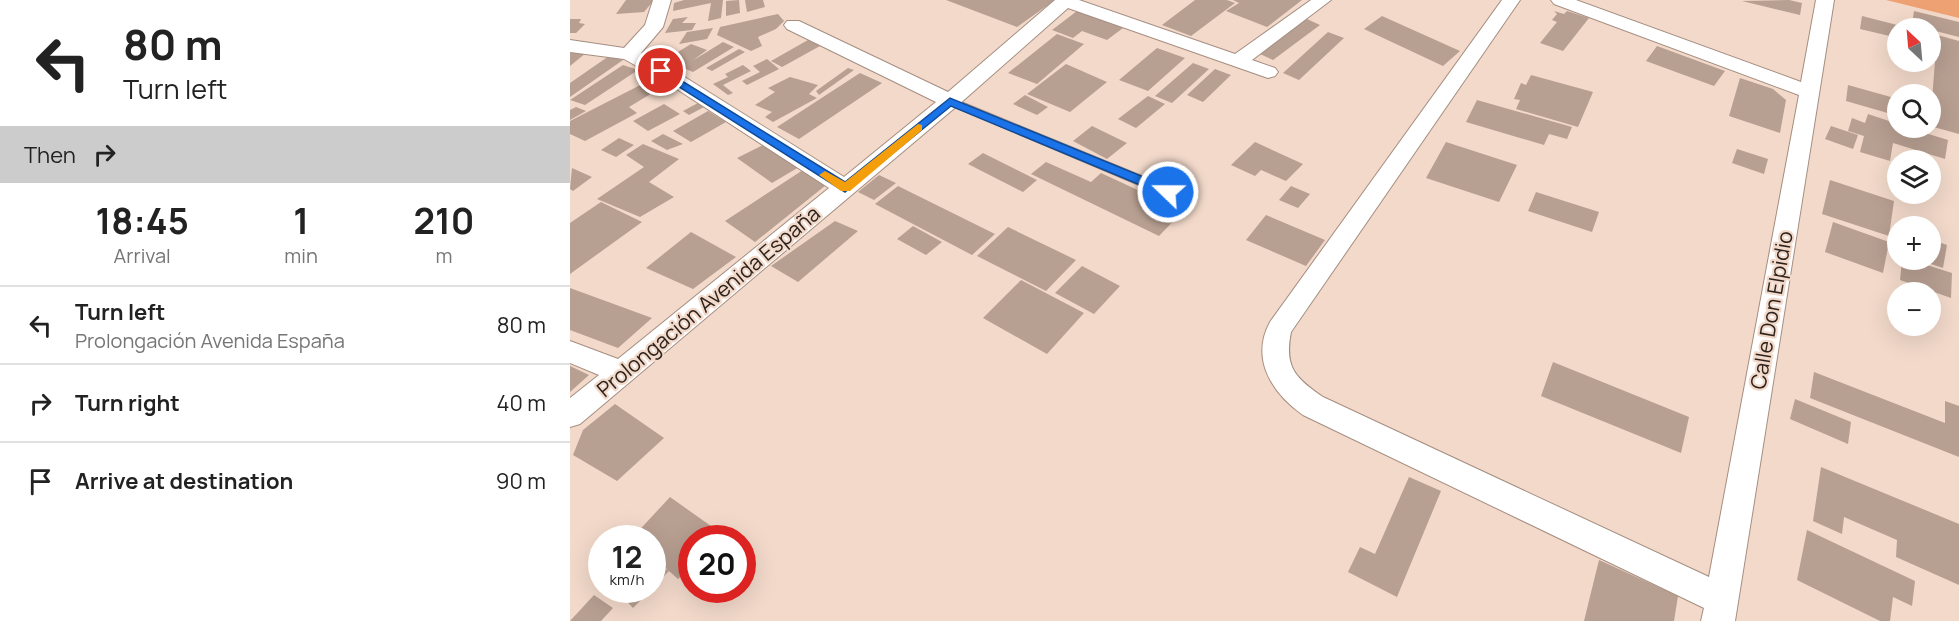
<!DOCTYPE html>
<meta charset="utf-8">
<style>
body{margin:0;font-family:Manrope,sans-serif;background:#f2f2f2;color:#222;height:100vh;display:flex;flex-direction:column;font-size:22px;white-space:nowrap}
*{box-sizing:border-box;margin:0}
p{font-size:20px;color:#767676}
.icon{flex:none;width:33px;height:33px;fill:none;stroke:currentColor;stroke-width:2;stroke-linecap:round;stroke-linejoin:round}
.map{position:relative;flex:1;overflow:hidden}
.sheet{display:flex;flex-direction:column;background:#fff;width:570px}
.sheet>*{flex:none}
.top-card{background:#fff;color:#222;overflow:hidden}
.needle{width:39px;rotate:334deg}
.buttons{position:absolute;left:1317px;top:18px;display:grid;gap:12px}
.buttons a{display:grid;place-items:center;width:54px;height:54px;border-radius:50%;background:#fff;box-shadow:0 6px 24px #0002;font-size:30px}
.speed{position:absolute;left:18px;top:525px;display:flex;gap:12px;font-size:30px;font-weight:700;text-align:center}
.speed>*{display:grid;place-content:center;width:78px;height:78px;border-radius:50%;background:#fff;box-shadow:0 6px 24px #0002;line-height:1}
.speed small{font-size:15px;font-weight:400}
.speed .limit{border:9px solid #d22;background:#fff;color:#111}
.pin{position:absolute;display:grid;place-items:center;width:51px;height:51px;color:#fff;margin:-26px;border:3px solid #fff;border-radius:50%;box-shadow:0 2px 6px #0007}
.me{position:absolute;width:66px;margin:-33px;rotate:292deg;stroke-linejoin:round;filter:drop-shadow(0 0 4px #0008)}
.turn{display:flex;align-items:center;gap:21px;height:126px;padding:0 24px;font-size:27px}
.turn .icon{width:78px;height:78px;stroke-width:2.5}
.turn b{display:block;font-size:42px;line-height:51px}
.then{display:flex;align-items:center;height:57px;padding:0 24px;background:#0003;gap:12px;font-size:22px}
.eta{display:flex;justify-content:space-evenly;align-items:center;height:102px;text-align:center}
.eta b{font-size:36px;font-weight:700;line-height:42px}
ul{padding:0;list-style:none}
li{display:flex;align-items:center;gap:18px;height:78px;padding:0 24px;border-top:2px solid #e0e0e0}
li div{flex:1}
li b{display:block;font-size:22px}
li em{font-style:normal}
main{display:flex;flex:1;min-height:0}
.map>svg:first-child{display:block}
.green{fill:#eea274}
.building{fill:#b79f91}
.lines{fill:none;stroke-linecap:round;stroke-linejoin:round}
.lane-casing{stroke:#a58e81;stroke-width:3}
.street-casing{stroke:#a58e81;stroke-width:2}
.lane{fill:#fff;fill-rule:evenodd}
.street{fill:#fff;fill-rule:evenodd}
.route{fill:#1a73e8;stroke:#114b97;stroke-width:1.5}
.slow{fill:#f59e0b}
.labels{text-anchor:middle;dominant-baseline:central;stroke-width:4.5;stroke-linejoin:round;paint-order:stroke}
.street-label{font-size:21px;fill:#2c231d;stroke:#f2d9ca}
</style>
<main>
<section class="sheet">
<div class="top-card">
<div class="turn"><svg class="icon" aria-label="left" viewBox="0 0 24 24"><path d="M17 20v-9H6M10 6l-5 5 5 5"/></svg><div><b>80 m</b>Turn left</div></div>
<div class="then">Then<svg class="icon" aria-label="right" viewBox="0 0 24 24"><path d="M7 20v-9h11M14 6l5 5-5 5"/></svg></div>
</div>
<div class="eta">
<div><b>18:45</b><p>Arrival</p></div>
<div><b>1</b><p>min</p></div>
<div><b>210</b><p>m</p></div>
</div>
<ul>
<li><svg class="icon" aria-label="left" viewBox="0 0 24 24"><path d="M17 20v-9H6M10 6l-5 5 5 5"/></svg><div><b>Turn left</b><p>Prolongación Avenida España</p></div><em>80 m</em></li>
<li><svg class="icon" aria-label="right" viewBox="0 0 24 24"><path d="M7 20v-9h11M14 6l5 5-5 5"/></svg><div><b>Turn right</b></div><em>40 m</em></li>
<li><svg class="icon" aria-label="arrive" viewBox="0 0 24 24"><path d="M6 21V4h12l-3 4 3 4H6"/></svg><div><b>Arrive at destination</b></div><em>90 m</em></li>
</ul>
</section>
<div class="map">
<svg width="1389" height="621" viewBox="0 0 1389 621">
<rect width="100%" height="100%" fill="#f2d9ca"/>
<path class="green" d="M 1316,0 L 1389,0 L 1389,18 Z"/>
<path class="building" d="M 56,0 L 84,0 L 74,12 L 46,14 Z
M 114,0 L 153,0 L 151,18 L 138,21 L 141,3 L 103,11 L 104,3 Z
M 169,0 L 170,13 L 156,16 L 156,1 Z
M 175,0 L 193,0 L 195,7 L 177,12 Z
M 376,0 L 485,0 L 447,27 Z
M 625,0 L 657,0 L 665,3 L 621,36 L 592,25 Z
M 663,0 L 732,0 L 697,27 L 656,11 L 669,3 Z
M 1219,0 L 1232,3 L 1230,15 L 1172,1 Z
M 507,11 L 553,28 L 537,40 L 512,31 L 503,38 L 482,30 Z
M 984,11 L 994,14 L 997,11 L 1019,18 L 993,51 L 970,43 L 987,22 L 982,20 L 987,14 Z
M 1344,11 L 1389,22 L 1389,37 L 1342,25 Z
M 208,14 L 214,21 L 206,29 L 188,37 L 192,46 L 181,51 L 147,35 L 150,27 Z
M 812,16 L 890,51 L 873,66 L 794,29 Z
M 1292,16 L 1339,28 L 1328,28 L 1328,38 L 1290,29 Z
M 118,17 L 112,23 L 126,23 L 122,30 L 95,33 L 103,19 Z
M 0,19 L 11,19 L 9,23 L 15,24 L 6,33 L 0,33 Z
M 737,19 L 750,25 L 703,60 L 690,54 Z
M 143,28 L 137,39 L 109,44 L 117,32 Z
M 758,32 L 774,38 L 729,80 L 713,73 Z
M 1360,33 L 1389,41 L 1389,134 L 1360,126 L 1366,48 L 1360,47 Z
M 487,34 L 514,44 L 467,84 L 438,73 Z
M 238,40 L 250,46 L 212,67 L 201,61 Z
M 153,42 L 164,47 L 123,72 L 111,67 L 114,65 L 98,58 L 121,44 L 137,50 L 122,61 Z
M 1087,46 L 1155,71 L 1144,86 L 1076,61 Z
M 587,48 L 615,58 L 578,91 L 549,80 Z
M 169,49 L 175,52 L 142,71 L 136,68 Z
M 0,51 L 16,53 L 0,66 Z
M 39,56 L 53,60 L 0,97 L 0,83 Z
M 197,59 L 209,69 L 177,85 L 172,81 L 190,72 L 183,66 Z
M 623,63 L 639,69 L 602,103 L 585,96 Z
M 496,64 L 537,82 L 500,112 L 457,94 Z
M 53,65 L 68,70 L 15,105 L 0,100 Z
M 173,65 L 181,71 L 153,85 L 163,93 L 158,95 L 143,84 L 158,77 L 155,74 Z
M 278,68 L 284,70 L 249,95 L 246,91 Z
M 645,69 L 661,75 L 633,102 L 617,95 Z
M 290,73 L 312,83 L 229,139 L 207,127 Z
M 961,75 L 1023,92 L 1008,127 L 946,109 L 950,100 L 944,99 L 951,83 L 956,85 Z
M 86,77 L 97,84 L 59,107 L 67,113 L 15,141 L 0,134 L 0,121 Z
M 220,77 L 248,85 L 239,94 L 247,98 L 203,122 L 195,117 L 202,112 L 185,105 L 205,92 L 198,88 Z
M 1170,78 L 1203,89 L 1216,100 L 1210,133 L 1159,116 Z
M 1278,85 L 1328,99 L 1328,116 L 1276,101 Z
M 455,95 L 478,107 L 467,115 L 443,104 Z
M 578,96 L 595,104 L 566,128 L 548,119 Z
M 907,100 L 1002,127 L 997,139 L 979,134 L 974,145 L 896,122 Z
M 128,103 L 134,107 L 119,115 L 113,111 Z
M 94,104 L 110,114 L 78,131 L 63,121 Z
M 6,107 L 16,111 L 0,120 L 0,110 Z
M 138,111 L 156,122 L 121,142 L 103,131 Z
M 1298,114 L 1328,124 L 1328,128 L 1339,128 L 1378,140 L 1375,159 L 1323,143 L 1320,161 L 1290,152 L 1294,136 L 1278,131 L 1282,118 L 1295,123 Z
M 522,126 L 557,143 L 537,159 L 503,141 Z
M 1261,126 L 1288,135 L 1283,149 L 1255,139 Z
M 93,134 L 113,144 L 97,150 L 81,141 Z
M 49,138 L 64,145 L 46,157 L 31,150 Z
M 199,142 L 229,167 L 202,183 L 167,158 Z
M 685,142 L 733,164 L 716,181 L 691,170 L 685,176 L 661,165 Z
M 876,142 L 947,165 L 929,202 L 856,178 Z
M 73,144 L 109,159 L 79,182 L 104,197 L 70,217 L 27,199 L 74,167 L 56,155 Z
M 1167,149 L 1198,159 L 1194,174 L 1162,163 Z
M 413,153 L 467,180 L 453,192 L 398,164 Z
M 476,162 L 521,182 L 531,173 L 613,211 L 589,236 L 461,174 Z
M 2,168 L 22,177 L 3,191 L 0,189 Z
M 233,170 L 256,185 L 185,242 L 155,221 Z
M 309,175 L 326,183 L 304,200 L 288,192 Z
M 1260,180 L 1324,201 L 1319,236 L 1252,214 Z
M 328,186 L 425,234 L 402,255 L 305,204 Z
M 721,186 L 740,194 L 728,208 L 709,200 Z
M 966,192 L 1029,212 L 1022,232 L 958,211 Z
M 31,202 L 72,222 L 0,274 L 0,223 Z
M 696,215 L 755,240 L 736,266 L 676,240 Z
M 265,221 L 288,231 L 228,282 L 201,266 Z
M 1263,222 L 1319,242 L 1313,273 L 1255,252 Z
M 343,226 L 372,242 L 356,255 L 327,239 Z
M 438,227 L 506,260 L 476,291 L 407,256 Z
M 121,232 L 166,257 L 123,289 L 76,268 Z
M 1360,239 L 1377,245 L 1373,268 L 1349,260 L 1360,260 Z
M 1332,260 L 1341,260 L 1382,273 L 1381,298 L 1330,280 Z
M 512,266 L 550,286 L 524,314 L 485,293 Z
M 451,280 L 514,313 L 477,354 L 413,318 Z
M 0,288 L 82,318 L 48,348 L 0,330 Z
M 983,362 L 1119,417 L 1111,453 L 971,396 Z
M 0,366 L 19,375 L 0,392 Z
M 1244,372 L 1375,423 L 1375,401 L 1389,406 L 1389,457 L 1240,398 Z
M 1225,399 L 1281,422 L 1278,444 L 1220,419 Z
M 45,404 L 94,438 L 47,481 L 3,455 L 13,430 Z
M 1251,467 L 1389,524 L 1389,585 L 1326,557 L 1327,540 L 1274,517 L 1272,534 L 1243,521 Z
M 839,477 L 871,491 L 827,597 L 778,572 L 790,547 L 805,554 Z
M 100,497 L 155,536 L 153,538 L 122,538 L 122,567 L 108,579 L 82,556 L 82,538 L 62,538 Z
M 1237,530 L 1345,581 L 1342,606 L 1323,597 L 1320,621 L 1310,621 L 1227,580 Z
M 1029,560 L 1108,596 L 1104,621 L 1014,621 Z
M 82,561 L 99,571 L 82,588 Z
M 46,590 L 81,590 L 63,608 Z
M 24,595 L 43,608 L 31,621 L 0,621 Z"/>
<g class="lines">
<defs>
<path id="lane" d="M 380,98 L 602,189 L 603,192 L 602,195 L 594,195 L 377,103 L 375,101 Z"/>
<path id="street" d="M 83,0 L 101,0 L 93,27 L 71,53 L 113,76 L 274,177 L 366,102 L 217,29 L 214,25 L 217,21 L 229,21 L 378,92 L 485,0 L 509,0 L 665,54 L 741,0 L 761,0 L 682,60 L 705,68 L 708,72 L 705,76 L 698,78 L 498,8 L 387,106 L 10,424 L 0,427 L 0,398 L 29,375 L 0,363 L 0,341 L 48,359 L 259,188 L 99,84 L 54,59 L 0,52 L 0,40 L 54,48 L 75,25 Z
M 932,0 L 950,0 L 721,332 C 714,367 725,378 753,397 L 1139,577 L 1229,95 L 984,4 L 981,0 L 1006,0 L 1231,82 L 1246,0 L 1264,0 L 1165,621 L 1131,621 L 1134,608 L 733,415 C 702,393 680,359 700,322 Z"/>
</defs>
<use href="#lane" class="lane-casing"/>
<use href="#street" class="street-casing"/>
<use href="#lane" class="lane"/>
<use href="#street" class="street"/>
</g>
<path class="route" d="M 91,68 L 275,182 L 380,98 L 603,189 L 605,192 L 603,195 L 594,195 L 381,106 L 275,192 L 87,73 L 85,71 Z"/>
<path class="slow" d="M 348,124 L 352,125 L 352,130 L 280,191 L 271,191 L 249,175 L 255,171 L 275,182 Z"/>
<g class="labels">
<g class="street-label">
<text transform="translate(138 301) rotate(-40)">Prolongación Avenida España</text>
<text transform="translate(1201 310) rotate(-80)">Calle Don Elpidio</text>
</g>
</g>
</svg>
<div class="buttons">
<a><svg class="needle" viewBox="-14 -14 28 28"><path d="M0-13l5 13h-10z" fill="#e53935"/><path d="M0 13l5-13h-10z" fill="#767676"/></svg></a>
<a><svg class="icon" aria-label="search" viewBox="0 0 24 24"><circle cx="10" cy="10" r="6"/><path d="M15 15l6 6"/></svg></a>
<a><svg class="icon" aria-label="layers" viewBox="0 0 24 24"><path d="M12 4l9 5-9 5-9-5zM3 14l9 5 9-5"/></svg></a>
<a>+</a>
<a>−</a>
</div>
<div class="speed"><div>12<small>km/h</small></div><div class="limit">20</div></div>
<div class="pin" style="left:91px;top:71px;background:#d93025"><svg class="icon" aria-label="arrive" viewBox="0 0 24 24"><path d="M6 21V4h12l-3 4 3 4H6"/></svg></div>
<svg class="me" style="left:598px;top:192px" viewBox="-20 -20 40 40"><circle r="17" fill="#1a73e8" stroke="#fff" stroke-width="3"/><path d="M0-11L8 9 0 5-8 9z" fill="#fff"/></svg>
</div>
</main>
